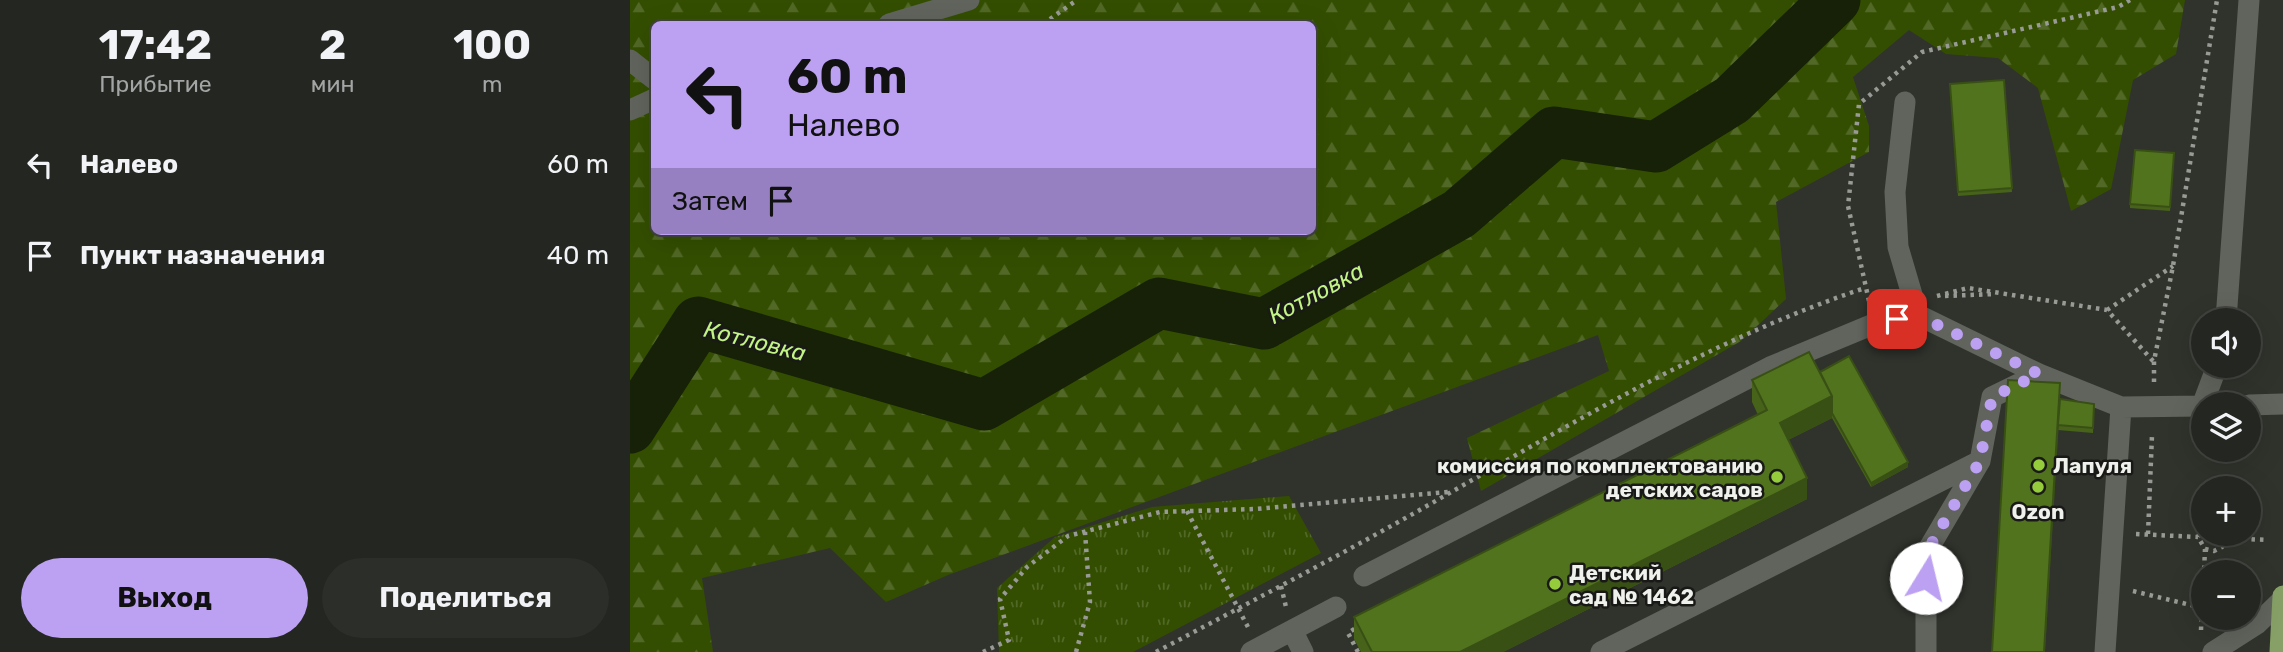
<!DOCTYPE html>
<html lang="ru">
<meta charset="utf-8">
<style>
body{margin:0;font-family:Rubik,sans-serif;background:#2c2e2a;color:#f1f3f6;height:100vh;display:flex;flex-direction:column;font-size:26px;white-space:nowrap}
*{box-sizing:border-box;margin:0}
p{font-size:23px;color:#a3a5a5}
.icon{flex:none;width:38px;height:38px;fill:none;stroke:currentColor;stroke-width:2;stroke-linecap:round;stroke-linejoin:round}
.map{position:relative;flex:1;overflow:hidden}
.details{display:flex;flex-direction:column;background:#242621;width:630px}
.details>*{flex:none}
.guide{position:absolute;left:21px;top:21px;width:665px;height:214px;border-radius:10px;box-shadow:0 7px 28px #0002,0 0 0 2px #41433f;background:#bca0f2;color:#111;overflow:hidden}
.fabs{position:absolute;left:1561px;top:308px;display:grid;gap:14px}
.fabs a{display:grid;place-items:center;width:70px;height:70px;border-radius:50%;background:#242621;box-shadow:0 7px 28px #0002,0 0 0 2px #41433f;font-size:35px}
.pin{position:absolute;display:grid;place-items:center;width:60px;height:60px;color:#fff;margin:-30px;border-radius:14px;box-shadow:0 4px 10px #0006}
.me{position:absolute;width:77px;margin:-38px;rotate:9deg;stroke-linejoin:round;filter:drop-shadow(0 0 5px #0008)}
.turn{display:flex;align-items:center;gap:24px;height:147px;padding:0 21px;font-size:32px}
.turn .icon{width:91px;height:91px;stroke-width:2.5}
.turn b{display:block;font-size:49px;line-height:60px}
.then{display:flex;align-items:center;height:66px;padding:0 21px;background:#0003;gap:14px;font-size:26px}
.eta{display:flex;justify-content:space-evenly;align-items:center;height:119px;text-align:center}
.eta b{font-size:42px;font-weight:700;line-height:49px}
.button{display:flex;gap:14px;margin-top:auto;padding:14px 21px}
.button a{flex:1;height:80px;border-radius:42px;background:#bca0f2;color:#111;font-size:28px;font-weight:700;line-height:80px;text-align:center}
.button a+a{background:#2c2e2a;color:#f1f3f6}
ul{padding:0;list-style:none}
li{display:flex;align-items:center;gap:21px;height:91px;padding:0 21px}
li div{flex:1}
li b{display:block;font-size:26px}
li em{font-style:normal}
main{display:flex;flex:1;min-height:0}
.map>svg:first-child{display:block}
.grass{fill:url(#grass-tufts)}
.forest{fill:url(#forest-firs);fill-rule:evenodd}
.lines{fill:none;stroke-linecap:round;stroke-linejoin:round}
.river{stroke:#162107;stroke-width:51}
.path{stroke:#989a95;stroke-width:4.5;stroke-dasharray:3.5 5;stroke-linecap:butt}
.minor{stroke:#60645c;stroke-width:21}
.major{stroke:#86a067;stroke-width:21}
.wall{fill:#47631a}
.shaded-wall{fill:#395015}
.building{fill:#52731e;stroke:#395015;stroke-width:2}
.route{stroke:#bca0f2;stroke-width:12;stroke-dasharray:0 21.6}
.poi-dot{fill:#94cc3c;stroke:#191a17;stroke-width:2.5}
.labels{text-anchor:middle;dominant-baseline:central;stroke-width:5;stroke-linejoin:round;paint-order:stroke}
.poi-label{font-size:21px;font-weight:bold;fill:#eff1ed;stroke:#191a17;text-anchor:start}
.water-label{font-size:23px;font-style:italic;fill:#c2f385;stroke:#191a17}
</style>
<main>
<section class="details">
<div class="eta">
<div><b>17:42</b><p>Прибытие</p></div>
<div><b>2</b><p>мин</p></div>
<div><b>100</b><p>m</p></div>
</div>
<ul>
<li><svg class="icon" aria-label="left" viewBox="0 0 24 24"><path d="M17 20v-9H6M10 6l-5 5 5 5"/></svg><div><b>Налево</b></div><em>60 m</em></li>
<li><svg class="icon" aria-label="arrive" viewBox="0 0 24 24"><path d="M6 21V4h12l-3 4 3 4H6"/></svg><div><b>Пункт назначения</b></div><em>40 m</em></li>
</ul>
<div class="button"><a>Выход</a><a>Поделиться</a></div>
</section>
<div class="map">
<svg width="1653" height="652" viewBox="0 0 1653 652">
<defs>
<pattern id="grass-tufts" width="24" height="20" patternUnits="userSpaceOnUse" patternTransform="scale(1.75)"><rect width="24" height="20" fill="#334e00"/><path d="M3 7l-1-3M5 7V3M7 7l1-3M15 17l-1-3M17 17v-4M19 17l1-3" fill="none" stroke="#516826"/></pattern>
<pattern id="forest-firs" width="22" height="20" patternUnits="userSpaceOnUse" patternTransform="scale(1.75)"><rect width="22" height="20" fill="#334e00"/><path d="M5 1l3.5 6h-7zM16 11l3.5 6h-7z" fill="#516826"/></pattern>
</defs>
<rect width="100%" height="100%" fill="#30332c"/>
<path class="grass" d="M 659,496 L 691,553 L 503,652 L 369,652 L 367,588 L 425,537 L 522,507 Z"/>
<path class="forest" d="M 0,0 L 1555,0 L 1546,54 L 1503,80 L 1481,189 L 1441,211 L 1408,88 L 1368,58 L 1316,54 L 1279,30 L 1223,77 L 1239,126 L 1239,152 L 1146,202 L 1156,299 L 1111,341 L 851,491 L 837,438 L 979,371 L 968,335 L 318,575 L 256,602 L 200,548 L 72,578 L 83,652 L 0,652 ZM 24,24 L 682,24 L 682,231 L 24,231 Z"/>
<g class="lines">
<path class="river" d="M 0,428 L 68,322 L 354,405 L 529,303 L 634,324 L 829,214 L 924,132 L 1026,147 L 1102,100 L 1205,0"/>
<path class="path" d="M 413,24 L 447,0
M 1307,296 L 1338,288 L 1477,310 L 1523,361
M 1315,296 L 1366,294
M 1239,301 L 1218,206 L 1229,104 L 1292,52 L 1488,7 L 1500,0
M 1477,310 L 1543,266
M 1524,382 L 1524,361 L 1543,266 L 1587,0
M 557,511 L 619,629
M 1573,526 L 1568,537 L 1575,549 L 1574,572
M 1506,534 L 1568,537
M 1518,534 L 1522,435
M 1596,538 L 1638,540
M 1575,549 L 1584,551 L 1592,547 L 1596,534
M 651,586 L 656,607
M 1503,591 L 1573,608
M 1571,630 L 1573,581
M 353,652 L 379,640 L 370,599 L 397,567 L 438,536 L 530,512 L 625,509 L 818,492
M 446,652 L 460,602 L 455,532
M 526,652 C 626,599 726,547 823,491 C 956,415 1090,336 1235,288
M 728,652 L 718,633 L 729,626"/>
<path class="minor" d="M 259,24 L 339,0
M 0,60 L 24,79
M 1275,102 L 1265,192 L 1268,247 L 1288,315
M 0,110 L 24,99
M 1596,320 L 1619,0
M 1619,405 L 1653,404
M 1572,406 L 1587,366
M 734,576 L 1140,367 L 1246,323 L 1288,315 L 1409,374
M 663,632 L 673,652
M 621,652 L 706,607
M 971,652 L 1350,461
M 1296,652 L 1296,553 L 1350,461 L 1362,397 L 1409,374 L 1491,407 L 1573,406
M 1475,652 L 1491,407
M 1583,652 L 1627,624 L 1653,599"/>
<path class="major" d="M 1650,652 L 1653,596"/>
</g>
<path class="wall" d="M 1374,80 L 1382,192 L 1328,196 L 1320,84 Z
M 1544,153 L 1540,211 L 1500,208 L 1500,204 Z
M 1190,372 L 1278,467 L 1241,487 L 1202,418 L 1158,440 L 1177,499 L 873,652 L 731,652 L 724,639 L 724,617 L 1128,415 L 1122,402 L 1122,380 Z
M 1430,399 L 1464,404 L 1463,433 L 1428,430 Z"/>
<path class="shaded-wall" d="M 1430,383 L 1430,404 L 1415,652 L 1414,652 Z
M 1202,396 L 1202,418 L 1150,444 L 1150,423 Z
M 1278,462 L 1278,467 L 1241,487 L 1241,483 Z
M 1177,478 L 1177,499 L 873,652 L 830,652 Z"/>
<path class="building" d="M 1374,80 L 1382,188 L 1328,192 L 1320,84 Z
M 1505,150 L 1544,153 L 1540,207 L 1500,204 Z
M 1179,352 L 1202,396 L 1150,423 L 1177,478 L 830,652 L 742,652 L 724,617 L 1137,410 L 1122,380 Z
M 1219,356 L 1278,462 L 1241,483 L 1202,413 L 1202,396 L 1190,372 Z
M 1378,380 L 1430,383 L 1414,652 L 1362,652 Z
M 1430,399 L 1464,404 L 1463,428 L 1428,425 Z"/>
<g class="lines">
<path class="route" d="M 1267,319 L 1287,315 L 1409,374 L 1362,397 L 1350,461 L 1296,553 L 1296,578"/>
</g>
<g class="poi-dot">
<circle cx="1409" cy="465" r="7"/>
<circle cx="1147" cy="477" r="7"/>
<circle cx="1408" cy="487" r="7"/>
<circle cx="925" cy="584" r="7"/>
</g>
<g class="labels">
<g class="poi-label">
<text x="1133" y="465" text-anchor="end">комиссия по комплектованию<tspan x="1133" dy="24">детских садов</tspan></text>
<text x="1423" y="465">Лапуля</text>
<text x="1408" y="511" text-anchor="middle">Ozon</text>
<text x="939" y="572">Детский<tspan x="939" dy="24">сад № 1462</tspan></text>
</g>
<g class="water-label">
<text transform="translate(686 293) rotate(-28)">Котловка</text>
<text transform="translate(125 341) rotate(14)">Котловка</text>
</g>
</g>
</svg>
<div class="fabs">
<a><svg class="icon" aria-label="sound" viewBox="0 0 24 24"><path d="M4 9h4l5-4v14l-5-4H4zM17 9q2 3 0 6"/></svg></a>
<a><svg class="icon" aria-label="layers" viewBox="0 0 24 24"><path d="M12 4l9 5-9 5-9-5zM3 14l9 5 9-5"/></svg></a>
<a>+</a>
<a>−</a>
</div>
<div class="pin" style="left:1267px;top:319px;background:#d93025"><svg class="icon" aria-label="arrive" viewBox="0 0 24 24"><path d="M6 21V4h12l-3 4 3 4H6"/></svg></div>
<svg class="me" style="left:1296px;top:578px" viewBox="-20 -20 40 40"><circle r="19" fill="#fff"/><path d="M0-13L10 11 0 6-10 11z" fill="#bca0f2"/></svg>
<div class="guide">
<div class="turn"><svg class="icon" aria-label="left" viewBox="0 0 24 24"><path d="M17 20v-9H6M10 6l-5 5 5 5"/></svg><div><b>60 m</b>Налево</div></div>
<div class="then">Затем<svg class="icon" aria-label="arrive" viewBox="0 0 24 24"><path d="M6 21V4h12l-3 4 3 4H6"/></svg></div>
</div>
</div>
</main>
